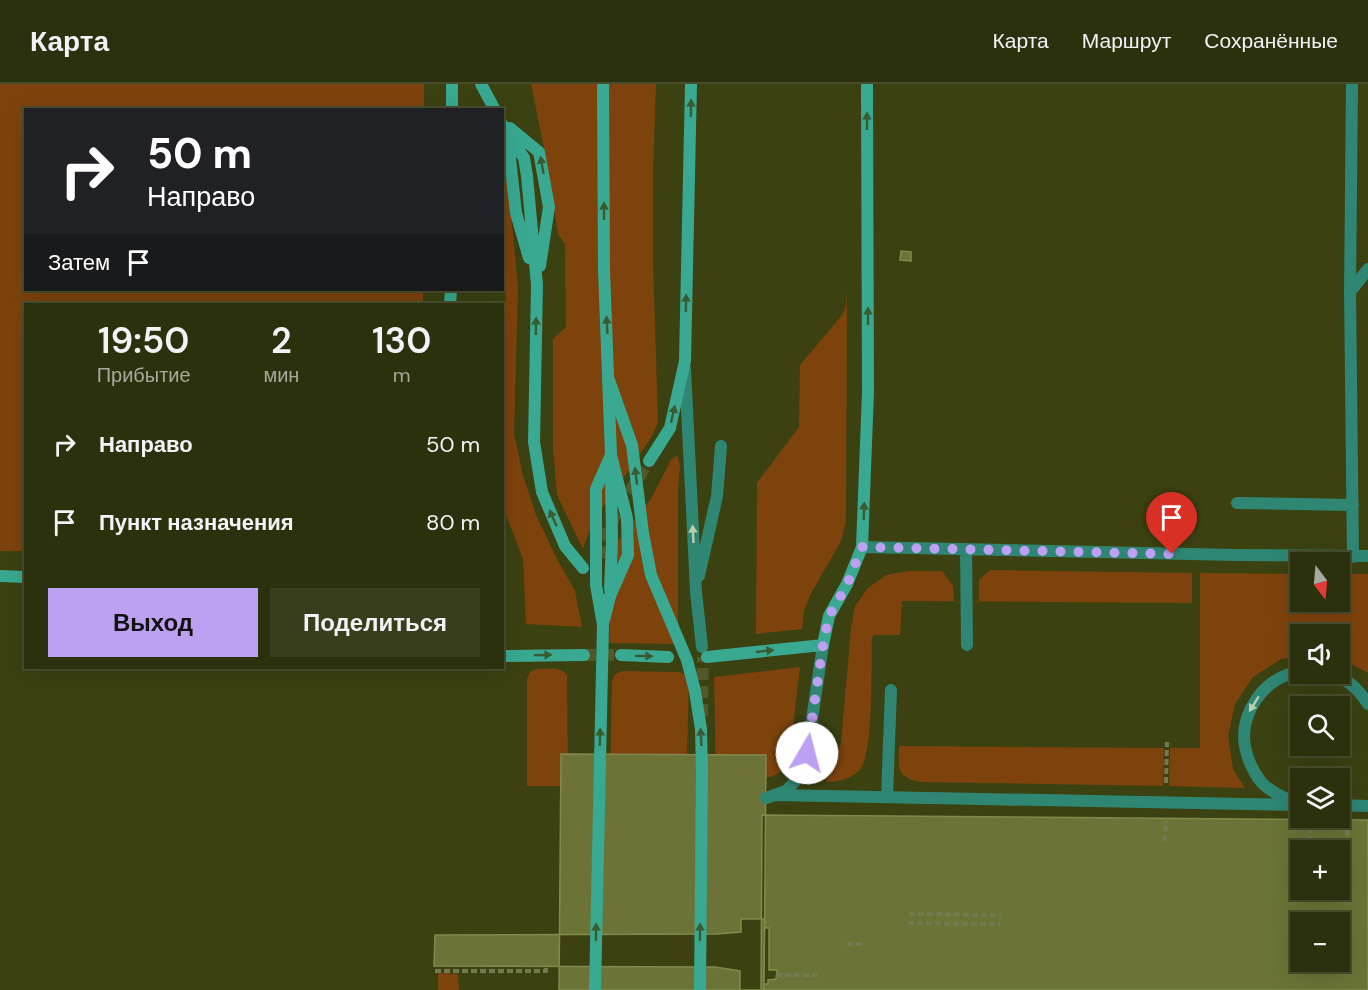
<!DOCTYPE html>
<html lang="ru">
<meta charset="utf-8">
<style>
body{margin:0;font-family:"DM Sans",sans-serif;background:#383d1b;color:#f1f3f6;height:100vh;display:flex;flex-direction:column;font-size:22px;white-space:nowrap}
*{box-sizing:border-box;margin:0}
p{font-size:20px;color:#a6a99d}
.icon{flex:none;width:33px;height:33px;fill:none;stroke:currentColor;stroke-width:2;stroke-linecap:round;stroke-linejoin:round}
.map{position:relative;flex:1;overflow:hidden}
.sheet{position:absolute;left:24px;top:219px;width:480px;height:366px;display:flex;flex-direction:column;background:#2c310d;border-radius:0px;box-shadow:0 6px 24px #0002,0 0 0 2px #484c2e}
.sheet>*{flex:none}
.top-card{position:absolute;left:24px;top:24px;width:480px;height:183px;border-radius:0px;box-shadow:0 6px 24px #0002,0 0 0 2px #484c2e;background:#202124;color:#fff;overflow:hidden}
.needle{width:39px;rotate:164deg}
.buttons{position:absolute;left:1290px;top:468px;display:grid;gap:12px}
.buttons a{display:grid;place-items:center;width:60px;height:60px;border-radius:0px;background:#2c310d;box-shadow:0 6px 24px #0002,0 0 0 2px #484c2e;font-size:30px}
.pin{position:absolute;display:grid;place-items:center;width:51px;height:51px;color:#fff;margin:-62px -26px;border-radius:50% 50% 50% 0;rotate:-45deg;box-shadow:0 0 6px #0007}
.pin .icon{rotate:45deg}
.me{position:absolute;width:66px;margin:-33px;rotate:8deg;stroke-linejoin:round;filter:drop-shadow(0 0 4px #0008)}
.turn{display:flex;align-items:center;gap:21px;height:126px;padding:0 24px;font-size:27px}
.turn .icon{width:78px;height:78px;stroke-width:2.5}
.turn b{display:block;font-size:42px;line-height:51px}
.then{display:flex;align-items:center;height:57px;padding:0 24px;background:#0003;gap:12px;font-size:22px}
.eta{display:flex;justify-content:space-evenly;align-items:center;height:102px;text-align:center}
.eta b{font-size:36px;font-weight:600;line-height:42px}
.primary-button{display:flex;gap:12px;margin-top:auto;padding:12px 24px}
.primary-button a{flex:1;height:69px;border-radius:0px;background:#bca0f2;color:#111;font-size:24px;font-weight:600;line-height:69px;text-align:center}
.primary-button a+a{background:#383d1b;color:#f1f3f6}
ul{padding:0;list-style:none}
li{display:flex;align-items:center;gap:18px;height:78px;padding:0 24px}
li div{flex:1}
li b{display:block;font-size:22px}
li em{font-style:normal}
header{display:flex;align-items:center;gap:36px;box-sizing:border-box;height:84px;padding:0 30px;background:#2c310d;border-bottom:2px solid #484c2e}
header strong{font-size:28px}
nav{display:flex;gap:33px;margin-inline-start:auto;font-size:21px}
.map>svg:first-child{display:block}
.green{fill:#7e430d}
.building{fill:#6b7436;stroke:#818a4c;stroke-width:1.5;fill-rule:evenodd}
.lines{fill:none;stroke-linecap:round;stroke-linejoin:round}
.secondary-tunnel{stroke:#52582a;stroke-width:12;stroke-dasharray:12 6;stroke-linecap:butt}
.path{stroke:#747a50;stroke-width:4;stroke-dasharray:6 3;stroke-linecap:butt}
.lane{stroke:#2e8673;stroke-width:12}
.secondary{stroke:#39a991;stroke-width:12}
.secondary-bridge{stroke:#39a991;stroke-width:12}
.oneway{fill:#3a5b31}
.oneway2{fill:#bbcdb0}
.route{stroke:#bca0f2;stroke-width:10;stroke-dasharray:0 18}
</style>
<header>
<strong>Карта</strong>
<nav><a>Карта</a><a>Маршрут</a><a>Сохранённые</a></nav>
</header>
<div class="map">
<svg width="1368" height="906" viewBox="0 0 1368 906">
<rect width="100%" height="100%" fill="#3b4111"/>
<path class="green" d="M 0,0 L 424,0 L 424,25 L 26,26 L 26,206 L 423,206 L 423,220 L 26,220 L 25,467 L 0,467 Z
M 531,0 L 656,0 L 653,90 L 653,175 L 658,338 C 654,350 647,360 640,370 C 620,401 593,429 583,465 L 557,411 L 553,365 L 553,255 L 566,243 L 565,160 L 558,150 L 545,69 Z
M 502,69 L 506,76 L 518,203 L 514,350 L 523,391 L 536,431 L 556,473 L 575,507 L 582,543 L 526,540 L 523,475 L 504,426 L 506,202 L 502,139 Z
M 847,206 L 846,438 L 841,457 L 810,511 L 804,527 L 802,545 L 756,550 L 757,399 L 799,343 L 800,281 L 842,231 L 846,222 Z
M 676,372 L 678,373 L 680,382 L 678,404 L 678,560 L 609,559 L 613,467 L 620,454 L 651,415 L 671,376 Z
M 990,486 L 1192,489 L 1192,519 L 902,517 L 900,551 L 874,551 L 872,554 C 871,580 874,669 860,686 C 852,695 837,698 826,698 L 841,659 L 851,544 L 855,522 L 868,504 L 886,491 L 908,487 L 942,487 L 953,502 L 954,517 L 979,517 L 979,496 Z
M 1200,489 L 1300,490 L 1300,518 L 1340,518 L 1340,490 L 1368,490 L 1368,589 L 1346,577 L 1340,576 L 1340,550 L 1300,550 L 1300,572 L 1281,575 L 1253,593 L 1235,620 L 1228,652 L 1233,685 L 1245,704 L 1169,702 L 1170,664 L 1200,664 Z
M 800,583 L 791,660 C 789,668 788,676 784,683 C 772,703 734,691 716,689 L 714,593 Z
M 537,585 C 548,585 560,582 567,591 L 568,702 L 527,702 L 527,595 L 530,588 Z
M 623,587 L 679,588 L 686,591 L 689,598 L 686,703 L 610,702 L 612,597 L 615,590 Z
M 899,662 L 1164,664 L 1163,702 L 920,698 C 895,693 899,682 899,662 Z
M 438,889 L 458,890 L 459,906 L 438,906 Z"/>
<path class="building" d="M 901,167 L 911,168 L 911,177 L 900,176 Z
M 561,670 L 766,671 L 764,906 L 559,906 Z
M 762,731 L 1368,736 L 1368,906 L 761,906 ZM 1300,766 L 1340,766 L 1340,806 L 1300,806 ZM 1300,838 L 1340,838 L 1340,878 L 1300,878 Z
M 741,835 L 765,835 L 765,844 L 769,844 L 769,886 L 777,886 L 776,895 L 768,896 L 768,900 L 764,900 L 764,906 L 740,906 L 740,887 L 715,883 L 434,882 L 435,851 L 716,850 L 741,848 Z"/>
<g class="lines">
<path class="secondary-tunnel" d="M 600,474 L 601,461 L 618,426 L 649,377
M 584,571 L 621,571
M 702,632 L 703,573"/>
<path class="path" d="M 1166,699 L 1167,658
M 1310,734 L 1311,762
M 1165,757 L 1166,737
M 1347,761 L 1347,740
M 909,830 L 1001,831
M 908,839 L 1000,840
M 847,860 L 863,860
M 435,887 L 546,887 L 546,883
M 776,891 L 819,891"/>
<path class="lane" d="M 1352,0 L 1350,208 L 1353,473
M 1350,208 L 1368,185
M 685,285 L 696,508 L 702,563
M 1237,419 L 1353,421
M 862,463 L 1237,471 L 1368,472
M 966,465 L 967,561
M 699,492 L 717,412 L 721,362
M 1329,590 C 1347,593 1359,606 1368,620
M 774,711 L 1300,721
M 887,713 L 891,606
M 766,714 L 786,707 L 799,693 L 807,669 L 823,561
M 1294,718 C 1284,714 1270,707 1262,699 C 1252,687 1244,668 1244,652 C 1244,627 1263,599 1287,591 C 1291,589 1296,589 1300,588
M 1340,721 L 1368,722"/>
<path class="secondary" d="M 481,0 L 495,26
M 603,0 L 604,186 L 611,371
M 452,26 L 452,0
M 502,40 L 524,74 L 527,92 L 537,201 L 534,358 L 542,408 L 565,462 L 583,484
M 510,44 L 539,68 L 549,123 L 540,182
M 503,48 L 510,74 L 516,129 L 529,174
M 450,220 L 451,206
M 649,377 L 670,344 L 685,277 L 691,0
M 0,492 L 26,493
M 603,540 L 610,512
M 621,571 L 668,573
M 502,572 L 584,571
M 707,573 L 823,561 L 829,532 L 847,500 L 862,463 L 868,308 L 867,0"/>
<path class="secondary-bridge" d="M 609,296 L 632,361 L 643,449 L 651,491 L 687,576 L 695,607 L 701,645 L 702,686 L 700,906
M 610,505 L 612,456 L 611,390
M 610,512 L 628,471 L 627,434 L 611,371
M 595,906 L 603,541 L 596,501 L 596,405 L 611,371"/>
</g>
<defs><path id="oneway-solid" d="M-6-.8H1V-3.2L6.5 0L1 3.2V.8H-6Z" transform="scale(1.5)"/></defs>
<g class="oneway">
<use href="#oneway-solid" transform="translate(691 24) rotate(-89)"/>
<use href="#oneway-solid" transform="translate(867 37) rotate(-90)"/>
<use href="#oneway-solid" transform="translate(542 81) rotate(-100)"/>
<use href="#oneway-solid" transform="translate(604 127) rotate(-90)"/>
<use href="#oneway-solid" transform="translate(686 219) rotate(-89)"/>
<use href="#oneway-solid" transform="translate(868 232) rotate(-90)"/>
<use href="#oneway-solid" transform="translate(607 241) rotate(-93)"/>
<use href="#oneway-solid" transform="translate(536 242) rotate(-89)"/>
<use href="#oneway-solid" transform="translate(673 330) rotate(-77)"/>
<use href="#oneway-solid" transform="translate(636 392) rotate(-97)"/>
<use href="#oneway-solid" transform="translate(864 427) rotate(-88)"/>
<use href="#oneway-solid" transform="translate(553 434) rotate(-114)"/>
<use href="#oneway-solid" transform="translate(765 567) rotate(-6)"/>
<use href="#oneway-solid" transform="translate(543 571) rotate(-1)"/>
<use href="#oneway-solid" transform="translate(644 572) rotate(1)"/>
<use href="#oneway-solid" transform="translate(600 653) rotate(-89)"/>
<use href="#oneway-solid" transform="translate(701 653) rotate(-93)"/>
<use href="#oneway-solid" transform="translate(596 848) rotate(-89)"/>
<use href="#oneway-solid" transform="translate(700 848) rotate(-89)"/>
</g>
<g class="oneway2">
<use href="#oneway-solid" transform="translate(693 450) rotate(-93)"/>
<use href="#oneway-solid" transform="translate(1254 620) rotate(122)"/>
</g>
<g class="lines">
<path class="route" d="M 807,669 L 823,561 L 829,532 L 847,501 L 862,463 L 1172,470"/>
</g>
</svg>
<div class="buttons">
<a><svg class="needle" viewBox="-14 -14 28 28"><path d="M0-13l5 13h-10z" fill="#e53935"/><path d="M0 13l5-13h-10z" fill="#a6a99d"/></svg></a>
<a><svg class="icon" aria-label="sound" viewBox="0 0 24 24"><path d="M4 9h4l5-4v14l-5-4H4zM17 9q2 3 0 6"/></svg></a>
<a><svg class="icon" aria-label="search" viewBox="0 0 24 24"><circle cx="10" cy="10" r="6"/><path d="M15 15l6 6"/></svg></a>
<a><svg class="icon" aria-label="layers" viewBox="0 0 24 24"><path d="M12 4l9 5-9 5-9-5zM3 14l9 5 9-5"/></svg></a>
<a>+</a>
<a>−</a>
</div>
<div class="pin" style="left:1172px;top:470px;background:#d93025"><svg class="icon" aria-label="arrive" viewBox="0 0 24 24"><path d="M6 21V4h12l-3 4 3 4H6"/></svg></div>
<svg class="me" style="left:807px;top:669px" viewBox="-20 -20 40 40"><circle r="19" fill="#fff"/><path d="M0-13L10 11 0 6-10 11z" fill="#bca0f2"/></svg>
<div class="top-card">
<div class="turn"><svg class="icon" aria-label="right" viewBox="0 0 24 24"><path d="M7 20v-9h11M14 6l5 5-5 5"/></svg><div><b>50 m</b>Направо</div></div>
<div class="then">Затем<svg class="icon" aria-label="arrive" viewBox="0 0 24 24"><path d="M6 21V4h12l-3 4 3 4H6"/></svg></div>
</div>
<section class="sheet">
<div class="eta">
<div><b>19:50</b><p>Прибытие</p></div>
<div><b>2</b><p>мин</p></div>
<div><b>130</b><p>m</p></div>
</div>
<ul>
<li><svg class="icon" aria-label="right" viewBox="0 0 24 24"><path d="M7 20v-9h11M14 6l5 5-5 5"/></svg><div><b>Направо</b></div><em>50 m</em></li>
<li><svg class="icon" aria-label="arrive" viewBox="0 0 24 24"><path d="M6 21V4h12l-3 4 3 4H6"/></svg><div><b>Пункт назначения</b></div><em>80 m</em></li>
</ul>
<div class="primary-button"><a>Выход</a><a>Поделиться</a></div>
</section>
</div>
